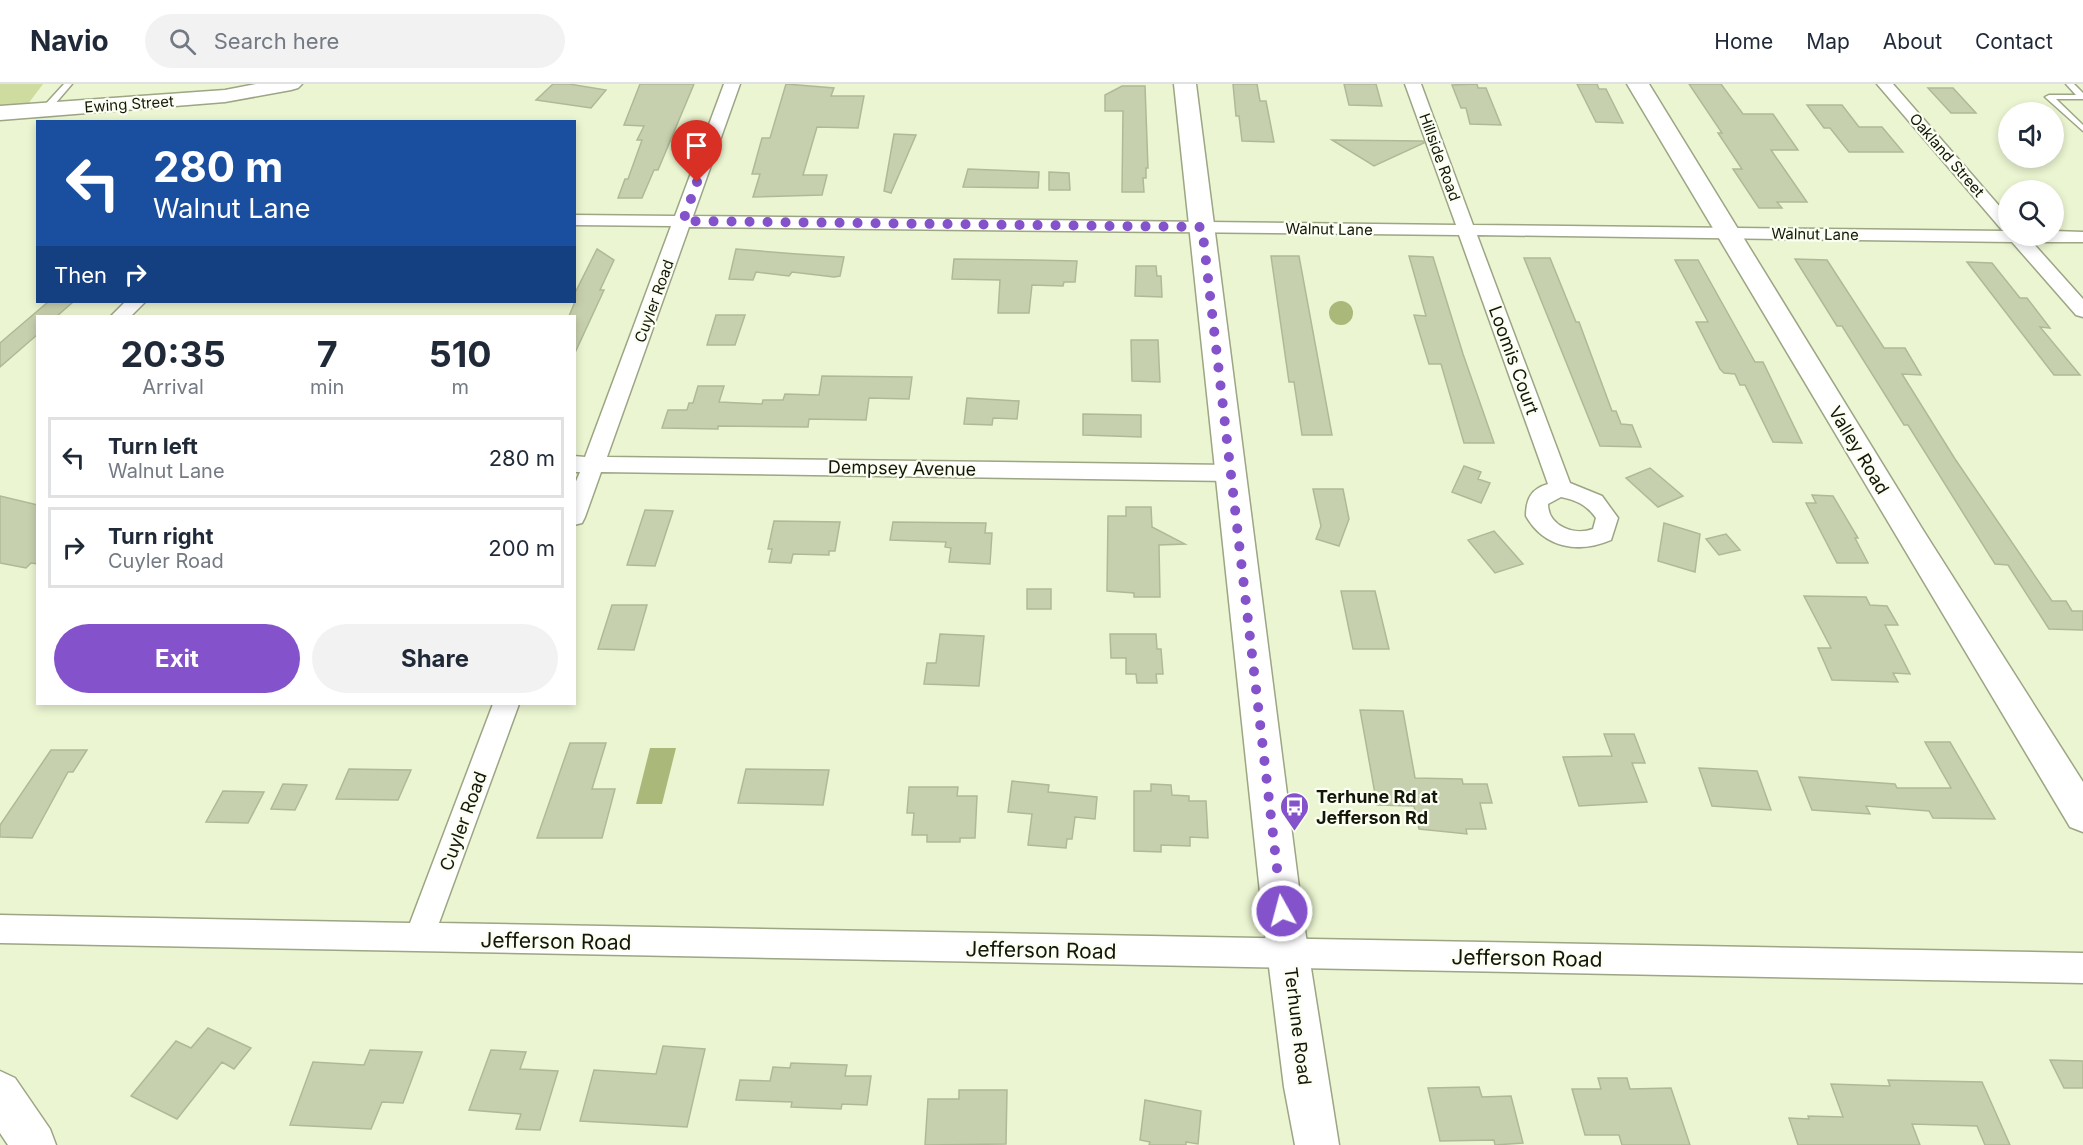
<!DOCTYPE html>
<style>
body{margin:0;font-family:Inter,sans-serif;background:#f2f2f3;color:#1f2937;height:100vh;display:flex;flex-direction:column;font-size:22px;white-space:nowrap}
*{box-sizing:border-box;margin:0}
p{font-size:20px;color:#747a83}
.icon{flex:none;width:33px;height:33px;fill:none;stroke:currentColor;stroke-width:2;stroke-linecap:round;stroke-linejoin:round}
.map{position:relative;flex:1;overflow:hidden}
.panel{position:absolute;left:36px;top:231px;width:540px;height:390px;display:flex;flex-direction:column;background:#fff;border-radius:0px;box-shadow:0 3px 9px #0003}
.panel>*{flex:none}
.hud{position:absolute;left:36px;top:36px;width:540px;height:183px;border-radius:0px;box-shadow:0 3px 9px #0003;background:#1a4fa0;color:#fff;overflow:hidden}
.controls{position:absolute;left:1998px;top:18px;display:grid;gap:12px}
.controls a{display:grid;place-items:center;width:66px;height:66px;border-radius:50%;background:#fff;box-shadow:0 3px 9px #0003;font-size:30px}
.pin{position:absolute;display:grid;place-items:center;width:51px;height:51px;color:#fff;margin:-62px -26px;border-radius:50% 50% 50% 0;rotate:-45deg;box-shadow:0 0 6px #0007}
.pin .icon{rotate:45deg}
.me{position:absolute;width:66px;margin:-33px;rotate:353deg;stroke-linejoin:round;filter:drop-shadow(0 0 4px #0008)}
.turn{display:flex;align-items:center;gap:21px;height:126px;padding:0 18px;font-size:27px}
.turn .icon{width:78px;height:78px;stroke-width:2.5}
.turn b{display:block;font-size:42px;line-height:51px}
.then{display:flex;align-items:center;height:57px;padding:0 18px;background:#0003;gap:12px;font-size:22px}
.eta{display:flex;justify-content:space-evenly;align-items:center;height:102px;text-align:center}
.eta b{font-size:36px;font-weight:700;line-height:42px}
.cta{display:flex;gap:12px;margin-top:auto;padding:12px 18px}
.cta a{flex:1;height:69px;border-radius:36px;background:#8452cb;color:#fff;font-size:24px;font-weight:700;line-height:69px;text-align:center}
.cta a+a{background:#f2f2f3;color:#1f2937}
ul{padding:0;list-style:none}
li{display:flex;align-items:center;gap:18px;height:81px;margin:0 12px 9px;padding:0 6px;border:3px solid #e0e1e3;border-radius:0px}
li div{flex:1}
li b{display:block;font-size:22px}
li em{font-style:normal}
header{display:flex;align-items:center;gap:36px;box-sizing:border-box;height:84px;padding:0 30px;background:#fff;border-bottom:2px solid #e0e1e3}
header strong{font-size:28px}
nav{display:flex;gap:33px;margin-inline-start:auto;font-size:21px}
.search{width:420px;height:54px;background:#f2f2f3;display:flex;align-items:center;gap:15px;box-sizing:border-box;padding:0 21px;border-radius:33px;color:#747a83;font-size:22px}
.map>svg:first-child{display:block}
.green{fill:#cedd9f}
.water{fill:#aab97a}
.building{fill:#c7d0ae;stroke:#b0b997;stroke-width:1.5}
.lines{fill:none;stroke-linecap:round;stroke-linejoin:round}
.lane-casing{stroke:#9ca584;stroke-width:3}
.street-casing{stroke:#9ca584;stroke-width:3}
.secondary-casing{stroke:#9ca584;stroke-width:3}
.lane{fill:#fff;fill-rule:evenodd}
.street{fill:#fff;fill-rule:evenodd}
.secondary{fill:#fff;fill-rule:evenodd}
.route{stroke:#8452cb;stroke-width:10;stroke-dasharray:0 18}
.labels{text-anchor:middle;dominant-baseline:central;stroke-width:4.5;stroke-linejoin:round;paint-order:stroke}
.far-street-label{font-size:15px;fill:#131609;stroke:#fbfff1}
.street-label{font-size:18px;fill:#131609;stroke:#fbfff1}
.poi-label{font-size:18px;font-weight:bold;fill:#131609;stroke:#fbfff1;text-anchor:start}
.near-street-label{font-size:21px;fill:#131609;stroke:#fbfff1}
</style>
<header>
<strong>Navio</strong>
<div class="search"><svg class="icon" aria-label="search" viewBox="0 0 24 24"><circle cx="10" cy="10" r="6"/><path d="M15 15l6 6"/></svg>Search here</div>
<nav><a>Home</a><a>Map</a><a>About</a><a>Contact</a></nav>
</header>
<div class="map">
<svg width="2083" height="1061" viewBox="0 0 2083 1061">
<rect width="100%" height="100%" fill="#ebf5d1"/>
<path class="green" d="M 0,0 L 43,0 L 28,20 L 0,22 Z"/>
<path class="water" d="M1329 229a12 12 0 1 1 24 0a12 12 0 1 1-24 0Z
M 650,664 L 676,664 L 662,720 L 636,720 Z"/>
<path class="building" d="M 553,0 L 569,0 L 606,6 L 591,24 L 536,16 Z
M 640,0 L 694,0 L 658,86 L 654,86 L 642,114 L 618,114 L 625,95 L 628,95 L 642,56 L 637,56 L 644,42 L 624,41 Z
M 786,0 L 834,4 L 831,12 L 864,12 L 858,44 L 817,43 L 803,91 L 827,91 L 822,111 L 753,113 L 760,90 L 752,90 L 762,54 L 770,54 Z
M 1233,0 L 1257,0 L 1260,17 L 1266,17 L 1274,58 L 1242,57 L 1239,32 L 1236,32 Z
M 1344,0 L 1376,0 L 1382,22 L 1349,21 Z
M 1477,0 L 1478,4 L 1486,4 L 1501,41 L 1470,40 L 1466,24 L 1461,24 L 1452,1 Z
M 1577,0 L 1597,0 L 1599,5 L 1606,5 L 1623,39 L 1596,38 Z
M 1689,0 L 1721,0 L 1743,30 L 1773,30 L 1798,66 L 1771,66 L 1807,118 L 1777,118 L 1782,124 L 1759,124 L 1733,85 L 1742,85 L 1718,49 L 1722,49 Z
M 1122,2 L 1145,2 L 1148,84 L 1146,84 L 1146,94 L 1143,94 L 1144,108 L 1122,108 L 1123,27 L 1105,27 L 1105,11 Z
M 1928,4 L 1953,4 L 1976,29 L 1951,29 Z
M 1807,21 L 1842,21 L 1859,43 L 1882,43 L 1903,68 L 1849,68 L 1830,44 L 1824,44 Z
M 894,50 L 916,51 L 891,109 L 884,107 Z
M 1332,56 L 1423,57 L 1424,59 L 1374,82 Z
M 968,85 L 1039,88 L 1038,104 L 963,103 Z
M 1049,88 L 1069,89 L 1070,106 L 1049,106 Z
M 597,165 L 614,176 L 600,206 L 604,206 L 574,271 L 574,232 L 569,232 L 574,220 L 574,211 Z
M 736,165 L 797,170 L 844,173 L 840,192 L 834,193 L 792,188 L 789,192 L 756,188 L 753,196 L 729,195 Z
M 1271,172 L 1299,172 L 1332,351 L 1302,351 L 1294,298 L 1289,298 Z
M 1409,172 L 1433,173 L 1463,270 L 1494,359 L 1464,359 L 1441,280 L 1429,280 L 1414,231 L 1426,232 Z
M 1524,174 L 1550,174 L 1576,238 L 1579,238 L 1612,327 L 1616,327 L 1621,340 L 1632,341 L 1641,363 L 1600,362 Z
M 954,175 L 1034,176 L 1077,177 L 1075,198 L 1064,198 L 1063,202 L 1032,201 L 1029,229 L 998,229 L 1000,196 L 952,195 Z
M 1795,175 L 1827,176 L 1884,264 L 1905,264 L 1921,291 L 1902,290 L 1955,375 L 2052,517 L 2066,517 L 2072,527 L 2083,527 L 2083,546 L 2049,545 L 2008,481 L 1995,480 L 1908,341 L 1904,341 L 1842,242 L 1837,242 Z
M 1675,176 L 1698,176 L 1755,278 L 1763,278 L 1802,359 L 1773,358 L 1745,301 L 1740,301 L 1735,290 L 1724,289 L 1720,285 L 1696,238 L 1708,238 Z
M 1967,178 L 1992,179 L 2020,214 L 2027,214 L 2050,244 L 2040,243 L 2080,291 L 2054,291 Z
M 1136,182 L 1156,182 L 1157,192 L 1161,192 L 1162,213 L 1135,212 Z
M 48,218 L 73,218 L 57,232 L 38,232 L 38,250 L 0,283 L 0,259 Z
M 716,231 L 745,231 L 735,261 L 707,261 Z
M 1131,256 L 1158,256 L 1160,298 L 1132,297 Z
M 822,292 L 912,293 L 909,315 L 869,314 L 866,336 L 809,335 L 808,343 L 718,342 L 718,345 L 662,344 L 668,326 L 687,326 L 689,319 L 693,319 L 698,302 L 724,302 L 719,318 L 762,320 L 763,316 L 783,316 L 785,310 L 819,311 Z
M 967,314 L 1019,317 L 1017,335 L 993,334 L 992,341 L 964,340 Z
M 1083,330 L 1141,331 L 1141,353 L 1083,351 Z
M 1464,382 L 1481,388 L 1478,395 L 1490,399 L 1481,419 L 1452,408 Z
M 1650,384 L 1683,412 L 1658,423 L 1626,394 Z
M 1313,405 L 1343,405 L 1349,435 L 1339,462 L 1316,455 L 1321,442 Z
M 1812,411 L 1833,412 L 1858,454 L 1855,454 L 1868,479 L 1837,479 L 1806,419 L 1816,419 Z
M 0,412 L 38,421 L 38,480 L 31,479 L 26,484 L 0,479 Z
M 1126,423 L 1151,423 L 1152,443 L 1185,460 L 1159,461 L 1160,513 L 1134,513 L 1134,509 L 1107,507 L 1108,432 L 1126,432 Z
M 645,426 L 673,427 L 655,482 L 627,481 Z
M 774,437 L 840,438 L 835,467 L 829,467 L 829,471 L 793,470 L 791,479 L 769,478 L 772,465 L 768,465 Z
M 893,438 L 986,439 L 985,449 L 992,449 L 990,480 L 949,478 L 951,464 L 945,463 L 946,458 L 890,456 Z
M 1664,439 L 1700,450 L 1695,488 L 1658,477 Z
M 1494,447 L 1523,480 L 1495,489 L 1468,456 Z
M 1726,450 L 1740,466 L 1719,471 L 1706,455 Z
M 1027,505 L 1051,505 L 1051,525 L 1027,525 Z
M 1341,507 L 1375,507 L 1389,565 L 1353,565 Z
M 1804,512 L 1866,513 L 1870,521 L 1887,522 L 1898,541 L 1885,541 L 1910,590 L 1893,589 L 1898,598 L 1832,596 L 1818,564 L 1831,564 Z
M 612,521 L 647,521 L 634,566 L 598,565 Z
M 940,550 L 984,552 L 979,602 L 924,600 L 927,579 L 936,579 Z
M 1110,550 L 1156,550 L 1157,565 L 1161,565 L 1163,590 L 1156,590 L 1157,599 L 1137,599 L 1136,590 L 1126,590 L 1126,574 L 1111,574 Z
M 1360,626 L 1403,627 L 1415,694 L 1462,695 L 1463,700 L 1487,700 L 1492,719 L 1480,719 L 1486,745 L 1466,745 L 1467,750 L 1419,745 L 1414,722 L 1377,721 Z
M 1604,650 L 1634,650 L 1645,679 L 1632,679 L 1647,718 L 1579,722 L 1563,673 L 1612,672 Z
M 1925,658 L 1950,658 L 1995,735 L 1933,734 L 1929,727 L 1866,722 L 1870,730 L 1812,726 L 1799,693 L 1895,700 L 1897,704 L 1951,704 Z
M 570,659 L 606,659 L 592,705 L 615,705 L 602,754 L 537,754 Z
M 51,666 L 87,666 L 73,688 L 68,688 L 32,754 L 0,753 L 0,741 Z
M 1699,684 L 1757,687 L 1771,726 L 1712,722 Z
M 349,685 L 411,686 L 398,716 L 336,715 Z
M 746,685 L 829,686 L 823,721 L 738,719 Z
M 1012,697 L 1049,701 L 1048,708 L 1097,713 L 1095,735 L 1075,733 L 1072,755 L 1067,755 L 1066,764 L 1028,761 L 1032,730 L 1008,728 Z
M 283,700 L 307,701 L 295,726 L 271,725 Z
M 1151,700 L 1171,701 L 1172,711 L 1189,712 L 1189,717 L 1206,717 L 1208,754 L 1190,753 L 1190,762 L 1161,761 L 1161,768 L 1134,767 L 1134,707 L 1151,707 Z
M 909,703 L 958,703 L 957,712 L 977,712 L 975,754 L 960,754 L 960,758 L 927,758 L 927,751 L 912,751 L 914,729 L 907,729 Z
M 223,707 L 264,708 L 248,739 L 206,738 Z
M 208,944 L 251,964 L 234,985 L 222,978 L 177,1035 L 131,1012 L 176,957 L 191,964 Z
M 663,962 L 705,965 L 687,1043 L 580,1037 L 594,986 L 656,990 Z
M 370,966 L 422,968 L 403,1019 L 382,1018 L 371,1045 L 290,1041 L 313,978 L 364,981 Z
M 491,966 L 526,968 L 520,985 L 558,987 L 540,1046 L 516,1045 L 521,1030 L 469,1026 Z
M 2050,976 L 2083,977 L 2083,1004 L 2064,1004 Z
M 791,979 L 847,981 L 845,992 L 871,992 L 867,1021 L 842,1020 L 841,1025 L 791,1023 L 792,1018 L 736,1016 L 740,996 L 770,997 L 773,983 L 790,984 Z
M 1598,994 L 1627,994 L 1630,1005 L 1671,1004 L 1690,1061 L 1622,1061 L 1619,1051 L 1585,1051 L 1572,1005 L 1601,1005 Z
M 1888,996 L 1982,998 L 2010,1061 L 1985,1061 L 1977,1042 L 1912,1040 L 1920,1061 L 1798,1061 L 1789,1034 L 1809,1035 L 1808,1032 L 1843,1033 L 1831,1000 L 1890,1002 Z
M 1479,1003 L 1482,1013 L 1511,1012 L 1523,1059 L 1495,1061 L 1494,1056 L 1440,1057 L 1428,1004 Z
M 959,1006 L 1007,1006 L 1006,1060 L 925,1061 L 928,1015 L 959,1015 Z
M 1145,1016 L 1201,1027 L 1198,1060 L 1186,1058 L 1186,1061 L 1149,1061 L 1150,1058 L 1140,1056 Z"/>
<g class="lines">
<defs>
<path id="lane" d="M 64,0 L 72,0 L 48,28 L 42,28 L 42,24 Z
M 2066,0 L 2074,0 L 2083,9 L 2083,15 L 2056,15 L 2083,41 L 2083,47 L 2045,13 L 2049,11 L 2076,11 Z"/>
<path id="street" d="M 724,0 L 740,0 L 693,132 L 1456,141 L 1405,0 L 1421,0 L 1473,141 L 2006,147 L 2002,146 L 1877,0 L 1893,0 L 2008,132 L 2008,152 L 2054,152 L 2054,147 L 2083,148 L 2083,158 L 2032,158 L 2083,215 L 2083,233 L 2076,231 L 2012,158 L 1477,151 L 1570,399 L 1602,412 L 1618,434 L 1611,456 C 1579,470 1544,464 1526,432 C 1526,415 1531,405 1548,400 L 1459,151 L 689,143 L 607,373 L 1230,381 L 1238,384 L 1241,389 L 1238,394 L 1230,397 L 601,388 L 585,433 L 582,439 L 574,441 L 574,402 L 580,388 L 574,388 L 574,372 L 585,373 L 671,142 L 574,141 L 574,131 L 675,132 ZM 1561,413 C 1576,416 1587,421 1596,434 L 1593,445 C 1574,452 1548,442 1548,420 Z
M 125,218 L 145,218 L 131,232 L 111,232 Z
M 493,620 L 519,620 L 439,839 L 2083,869 L 2083,899 L 0,859 L 0,831 L 410,839 Z"/>
<path id="secondary" d="M 256,0 L 302,0 L 298,4 L 291,6 L 225,18 L 0,36 L 0,22 L 225,6 Z
M 1174,0 L 1196,0 L 1302,827 L 1339,1061 L 1295,1061 L 1284,1003 L 1262,827 Z
M 1627,0 L 1649,0 L 1923,446 L 2083,698 L 2083,748 L 2070,743 Z
M 0,987 L 15,994 L 50,1045 L 56,1061 L 8,1061 L 0,1049 Z"/>
</defs>
<use href="#lane" class="lane-casing"/>
<use href="#street" class="street-casing"/>
<use href="#secondary" class="secondary-casing"/>
<use href="#lane" class="lane"/>
<use href="#street" class="street"/>
<use href="#secondary" class="secondary"/>
</g>
<g class="lines">
<path class="route" d="M 697,98 L 683,137 L 1202,143 L 1282,827"/>
</g>
<defs>
<symbol id="bus-pin" viewBox="-11 -11 22 30"><path d="M0 17L-7.5 6A9.5 9.5 0 1 1 7.5 6Z" fill="#8452cb" stroke="#fbfff1"/><path d="M-5-6H5V4H4V6H2V4H-2V6H-4V4H-5ZM-3.5-4V0h7V-4ZM-3.5 1.2v1.5H-2V1.2ZM2 1.2v1.5H3.5V1.2Z" fill="#fff"/></symbol>
</defs>
<g fill-rule="evenodd">
<use href="#bus-pin" x="1278" y="706" width="33" height="45"/>
</g>
<g class="labels">
<g class="far-street-label">
<text transform="translate(129 20) rotate(-4)">Ewing Street</text>
<text transform="translate(1947 71) rotate(49)">Oakland Street</text>
<text transform="translate(1440 73) rotate(70)">Hillside Road</text>
<text transform="translate(1329 145) rotate(1)">Walnut Lane</text>
<text transform="translate(1815 150) rotate(1)">Walnut Lane</text>
<text transform="translate(654 217) rotate(-70)">Cuyler Road</text>
</g>
<g class="street-label">
<text transform="translate(1514 276) rotate(70)">Loomis Court</text>
<text transform="translate(1859 366) rotate(59)">Valley Road</text>
<text transform="translate(902 384) rotate(1)">Dempsey Avenue</text>
<text transform="translate(463 737) rotate(-70)">Cuyler Road</text>
<text transform="translate(1298 942) rotate(83)">Terhune Road</text>
</g>
<g class="poi-label">
<text x="1316" y="712">Terhune Rd at<tspan x="1316" dy="21">Jefferson Rd</tspan></text>
</g>
<g class="near-street-label">
<text transform="translate(556 857) rotate(1)">Jefferson Road</text>
<text transform="translate(1041 866) rotate(1)">Jefferson Road</text>
<text transform="translate(1527 874) rotate(1)">Jefferson Road</text>
</g>
</g>
</svg>
<div class="controls">
<a><svg class="icon" aria-label="sound" viewBox="0 0 24 24"><path d="M4 9h4l5-4v14l-5-4H4zM17 9q2 3 0 6"/></svg></a>
<a><svg class="icon" aria-label="search" viewBox="0 0 24 24"><circle cx="10" cy="10" r="6"/><path d="M15 15l6 6"/></svg></a>
</div>
<div class="pin" style="left:697px;top:98px;background:#d93025"><svg class="icon" aria-label="arrive" viewBox="0 0 24 24"><path d="M6 21V4h12l-3 4 3 4H6"/></svg></div>
<svg class="me" style="left:1282px;top:827px" viewBox="-20 -20 40 40"><circle r="17" fill="#8452cb" stroke="#fff" stroke-width="3"/><path d="M0-11L8 9 0 5-8 9z" fill="#fff"/></svg>
<div class="hud">
<div class="turn"><svg class="icon" aria-label="left" viewBox="0 0 24 24"><path d="M17 20v-9H6M10 6l-5 5 5 5"/></svg><div><b>280 m</b>Walnut Lane</div></div>
<div class="then">Then<svg class="icon" aria-label="right" viewBox="0 0 24 24"><path d="M7 20v-9h11M14 6l5 5-5 5"/></svg></div>
</div>
<section class="panel">
<div class="eta">
<div><b>20:35</b><p>Arrival</p></div>
<div><b>7</b><p>min</p></div>
<div><b>510</b><p>m</p></div>
</div>
<ul>
<li><svg class="icon" aria-label="left" viewBox="0 0 24 24"><path d="M17 20v-9H6M10 6l-5 5 5 5"/></svg><div><b>Turn left</b><p>Walnut Lane</p></div><em>280 m</em></li>
<li><svg class="icon" aria-label="right" viewBox="0 0 24 24"><path d="M7 20v-9h11M14 6l5 5-5 5"/></svg><div><b>Turn right</b><p>Cuyler Road</p></div><em>200 m</em></li>
</ul>
<div class="cta"><a>Exit</a><a>Share</a></div>
</section>
</div>
